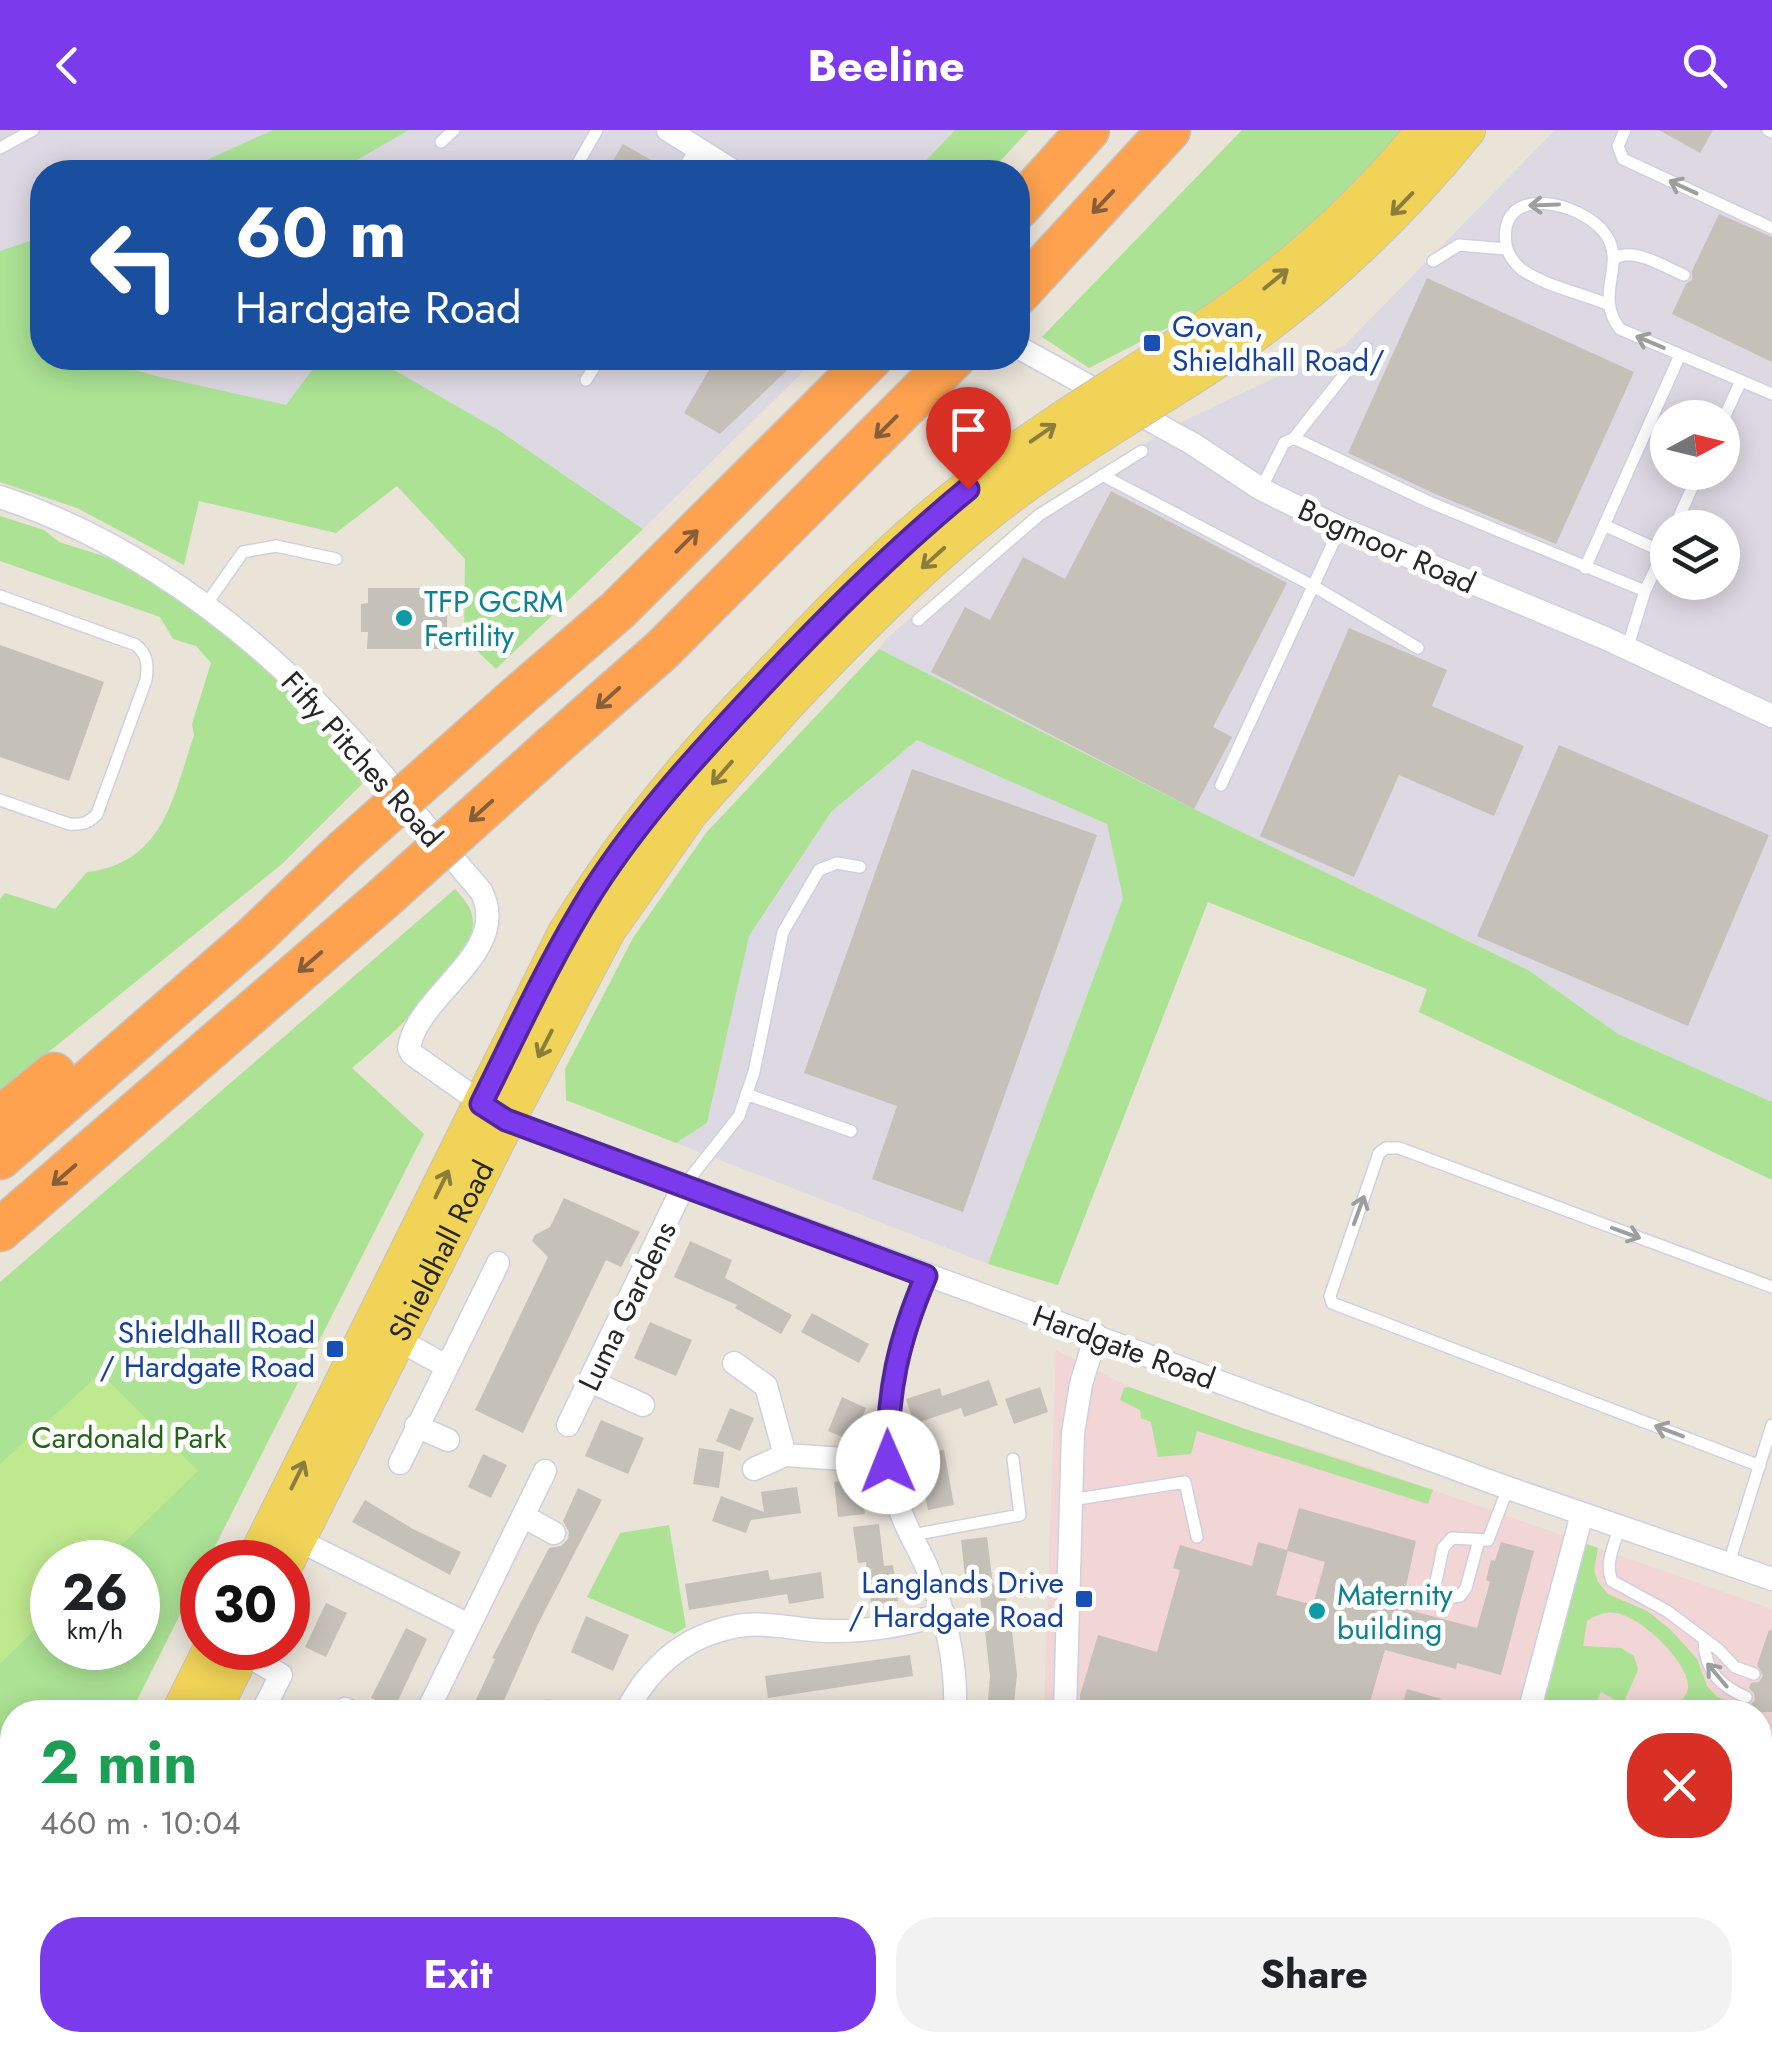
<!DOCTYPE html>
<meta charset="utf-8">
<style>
body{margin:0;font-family:Jost,sans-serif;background:#f2f2f2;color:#202124;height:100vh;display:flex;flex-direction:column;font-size:38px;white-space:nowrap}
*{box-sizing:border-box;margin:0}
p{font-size:32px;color:#757577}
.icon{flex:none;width:55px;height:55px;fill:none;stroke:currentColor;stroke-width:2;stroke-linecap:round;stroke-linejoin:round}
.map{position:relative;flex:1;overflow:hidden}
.panel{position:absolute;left:0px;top:1570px;width:1772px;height:352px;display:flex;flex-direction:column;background:#fff;border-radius:40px 40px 0 0;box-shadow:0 5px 25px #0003}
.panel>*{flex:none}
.top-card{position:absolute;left:30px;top:30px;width:1000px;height:210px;border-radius:40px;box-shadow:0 5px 25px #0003;background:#1a4fa0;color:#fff;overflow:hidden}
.needle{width:65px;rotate:83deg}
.controls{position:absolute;left:1650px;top:270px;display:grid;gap:20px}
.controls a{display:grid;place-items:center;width:90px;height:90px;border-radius:50%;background:#fff;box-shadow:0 5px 25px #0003;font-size:50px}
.speed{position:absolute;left:30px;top:1410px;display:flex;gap:20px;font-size:50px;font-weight:700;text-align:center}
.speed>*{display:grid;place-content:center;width:130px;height:130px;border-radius:50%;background:#fff;box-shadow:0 5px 25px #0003;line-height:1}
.speed small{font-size:25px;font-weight:400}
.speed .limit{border:15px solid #d22;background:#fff;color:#111}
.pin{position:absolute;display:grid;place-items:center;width:85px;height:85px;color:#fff;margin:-102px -42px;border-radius:50% 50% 50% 0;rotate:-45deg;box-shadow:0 0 10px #0007}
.pin .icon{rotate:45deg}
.me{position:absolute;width:110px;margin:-55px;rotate:359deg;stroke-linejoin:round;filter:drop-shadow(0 0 8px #0008)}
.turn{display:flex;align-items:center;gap:35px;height:210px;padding:0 40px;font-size:45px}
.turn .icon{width:130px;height:130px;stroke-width:2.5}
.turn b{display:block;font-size:70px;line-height:85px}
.round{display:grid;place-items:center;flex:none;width:105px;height:105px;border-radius:40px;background:#f2f2f2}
.head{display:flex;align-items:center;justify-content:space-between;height:170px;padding:0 40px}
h1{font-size:60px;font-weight:700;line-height:75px;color:#1e9e55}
.cta{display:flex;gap:20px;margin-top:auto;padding:20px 40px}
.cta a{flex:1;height:115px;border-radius:40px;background:#7c3aed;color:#fff;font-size:40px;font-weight:700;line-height:115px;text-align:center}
.cta a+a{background:#f2f2f2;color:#202124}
header{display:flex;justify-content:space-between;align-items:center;height:130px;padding:0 40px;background:#7c3aed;color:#fff;font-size:45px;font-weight:700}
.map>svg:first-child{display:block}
.industrial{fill:#dcd9e2;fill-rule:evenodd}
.medical{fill:#f2d5d5}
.green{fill:#abe294;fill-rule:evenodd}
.pitch{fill:#bfe98f}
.building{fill:#c5c0b8;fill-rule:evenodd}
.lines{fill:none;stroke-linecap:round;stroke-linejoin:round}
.lane-casing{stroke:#ced0e1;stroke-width:14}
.street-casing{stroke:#ced0e1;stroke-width:25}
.primary-casing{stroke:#c3c3c3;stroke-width:40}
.highway-casing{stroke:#c3c3c3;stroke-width:45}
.lane{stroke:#fff;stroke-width:11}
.street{stroke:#fff;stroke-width:22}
.primary{stroke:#f0d357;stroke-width:38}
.highway{stroke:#fea24f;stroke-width:42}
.primary-bridge-casing{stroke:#c3c3c3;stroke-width:40;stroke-linecap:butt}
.highway-bridge-casing{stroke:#c3c3c3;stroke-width:45;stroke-linecap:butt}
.primary-bridge{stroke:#f0d357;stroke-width:38}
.highway-bridge{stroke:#fea24f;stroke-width:42}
.oneway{stroke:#9e9e9e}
.oneway2{stroke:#885e39}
.oneway3{stroke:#8c7d3f}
.route-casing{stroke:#51269a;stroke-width:25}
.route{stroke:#7c3aed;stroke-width:18}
.transit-dot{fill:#1a4fb4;stroke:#fff;stroke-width:4}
.culture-dot{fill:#0f9aa8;stroke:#fff;stroke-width:4}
.labels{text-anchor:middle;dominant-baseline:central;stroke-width:10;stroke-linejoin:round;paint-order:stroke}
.transit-label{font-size:30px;fill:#164399;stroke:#fff;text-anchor:end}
.street-label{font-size:30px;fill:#272727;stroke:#fff}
.culture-label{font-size:30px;fill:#0d838f;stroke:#fff;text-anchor:start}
.park-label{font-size:30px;fill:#256319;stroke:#fff}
</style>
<header><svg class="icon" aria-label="back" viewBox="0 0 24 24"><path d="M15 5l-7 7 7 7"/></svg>Beeline<svg class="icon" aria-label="search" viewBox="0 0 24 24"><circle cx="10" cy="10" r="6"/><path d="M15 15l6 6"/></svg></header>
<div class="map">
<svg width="1772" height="1922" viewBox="0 0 1772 1922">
<rect width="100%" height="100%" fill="#eae3d8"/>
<path class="industrial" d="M 0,0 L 955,0 L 915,42 L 42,42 L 42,214 L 0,203 Z
M 1555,0 L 1772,0 L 1772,972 L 1618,904 L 1528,840 L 1194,679 L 879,519 L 886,509 L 1036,380 L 1177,294 L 1345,215 ZM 1668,288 L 1722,288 L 1722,342 L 1668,342 ZM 1668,398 L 1722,398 L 1722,452 L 1668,452 Z
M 93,228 L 817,228 L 643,399 L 551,339 L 156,246 Z
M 917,610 L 1108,694 L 1123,768 L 988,1134 L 676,1013 L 707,993 L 748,806 L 831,682 Z"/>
<path class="medical" d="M 1056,1220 L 1129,1257 L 1245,1299 L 1345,1329 L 1772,1479 L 1772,1922 L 414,1922 L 417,1910 L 1760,1910 L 1760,1582 L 1044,1582 Z"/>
<path class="green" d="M 273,0 L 409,0 L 336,42 L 180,42 Z
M 955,0 L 1029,0 L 990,42 L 915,42 Z
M 1242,0 L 1406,0 L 1314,97 L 1212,175 L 1089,238 L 1042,207 Z
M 42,107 L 42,228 L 93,228 L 156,246 L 286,275 L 321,228 L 395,228 L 389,237 L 498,300 L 643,399 L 496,539 L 464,508 L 465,429 L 397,356 L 336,403 L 199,371 L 184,435 L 77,378 L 0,352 L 0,121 Z
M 0,386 L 44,400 L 59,412 L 129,434 L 207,489 L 256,527 L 319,586 L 366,650 L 282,734 L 0,961 L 0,769 L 5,763 L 55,779 L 87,742 C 164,733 173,667 194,605 L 192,594 L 211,533 L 196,516 L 173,509 L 160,487 L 0,431 Z
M 879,519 L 1194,679 L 1528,840 L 1618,904 L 1772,972 L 1772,1050 L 1419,882 L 1427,859 L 1208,772 L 1058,1155 L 988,1134 L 1123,768 L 1107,694 L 917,610 L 831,682 L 749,806 L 707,993 L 676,1013 L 566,970 L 565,939 L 633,808 L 706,703 Z
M 455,759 C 464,769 473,778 473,793 C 472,837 384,911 352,938 L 424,1004 L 207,1432 L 202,1432 L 202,1441 L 131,1582 L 12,1582 L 12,1816 L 0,1841 L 0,1152 ZM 52,1432 L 138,1432 L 138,1518 L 52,1518 Z
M 1129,1257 L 1245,1299 L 1433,1360 L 1428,1374 L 1197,1301 L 1191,1324 L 1158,1327 L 1151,1292 L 1141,1288 L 1140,1280 L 1120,1270 L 1124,1258 Z
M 669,1395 L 686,1497 L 674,1504 L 587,1467 L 620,1403 Z
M 1584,1413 L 1598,1418 L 1594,1440 L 1598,1452 L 1608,1464 L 1647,1481 L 1671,1500 L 1697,1529 L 1707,1556 L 1717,1567 L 1740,1575 L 1737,1582 L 1668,1582 C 1675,1576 1686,1569 1688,1559 C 1691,1533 1640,1486 1616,1483 C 1603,1481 1597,1485 1587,1491 L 1583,1516 L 1621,1518 L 1634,1526 L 1638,1540 L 1623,1574 L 1601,1562 L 1592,1582 L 1542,1582 Z"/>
<path class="pitch" d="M 101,1243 L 198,1341 L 104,1432 L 52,1432 L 52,1483 L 0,1534 L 0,1334 Z"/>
<path class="building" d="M 1659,0 L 1713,0 L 1700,23 Z
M 623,14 L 672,42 L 606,42 Z
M 1719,84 L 1772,107 L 1772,232 L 1672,184 L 1686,154 L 1692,150 L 1692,141 Z
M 1427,148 L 1634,242 L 1556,414 L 1433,363 L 1348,323 Z
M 716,228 L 800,228 L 720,304 L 684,283 Z
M 1111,361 L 1287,453 L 1213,597 L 1232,607 L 1194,679 L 931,542 L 965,477 L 990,490 L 1023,427 L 1065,449 Z
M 368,458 L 447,458 L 447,519 L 367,519 L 368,502 L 361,502 L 361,474 L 368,473 Z
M 1349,498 L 1447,540 L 1432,576 L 1524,616 L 1494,686 L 1399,645 L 1354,747 L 1260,706 Z
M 0,515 L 104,552 L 69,651 L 0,627 Z
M 1559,615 L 1769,705 L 1688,896 L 1477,806 Z
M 912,639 L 1097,705 L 963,1082 L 872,1049 L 897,976 L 804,943 Z
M 564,1068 L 640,1102 L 621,1137 L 606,1130 L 523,1303 L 475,1280 L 548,1127 L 532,1111 L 535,1105 L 550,1097 Z
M 690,1111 L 732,1130 L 725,1148 L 792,1185 L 781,1204 L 735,1178 L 737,1175 L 674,1147 Z
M 812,1183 L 869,1214 L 859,1233 L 801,1202 Z
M 650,1192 L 692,1210 L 676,1246 L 634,1228 Z
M 989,1250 L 998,1275 L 964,1287 L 961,1278 L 914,1294 L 906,1269 L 940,1258 L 942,1266 Z
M 1040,1257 L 1048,1282 L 1014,1294 L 1005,1269 Z
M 842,1267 L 866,1278 L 852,1311 L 828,1301 Z
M 730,1278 L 754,1288 L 740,1321 L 716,1311 Z
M 601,1290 L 644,1308 L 628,1344 L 585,1326 Z
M 699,1318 L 724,1322 L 719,1358 L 693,1354 Z
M 944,1320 L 954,1375 L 928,1380 L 917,1324 Z
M 483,1324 L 507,1335 L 491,1368 L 468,1357 Z
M 860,1348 L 865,1384 L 838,1387 L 834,1352 Z
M 797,1357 L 801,1383 L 751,1390 L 746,1403 L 712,1391 L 721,1366 L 764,1382 L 761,1362 Z
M 578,1358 L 602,1370 L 538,1494 L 499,1582 L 486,1582 L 473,1576 L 495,1529 L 492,1528 L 549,1418 L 561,1416 L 568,1409 L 569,1402 L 563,1391 Z
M 365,1370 L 413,1399 L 461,1422 L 450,1445 L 352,1392 Z
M 1299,1378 L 1416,1411 L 1401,1478 L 1477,1498 L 1490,1452 L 1486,1450 L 1491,1430 L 1495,1431 L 1501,1412 L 1534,1421 L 1501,1545 L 1457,1533 L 1456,1539 L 1385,1520 L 1367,1582 L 1091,1582 L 1080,1579 L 1080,1565 L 1098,1505 L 1157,1522 L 1180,1440 L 1173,1438 L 1180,1415 L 1252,1436 L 1258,1412 L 1287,1420 ZM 1288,1421 L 1325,1432 L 1313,1475 L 1276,1465 Z
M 879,1394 L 884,1436 L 893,1435 L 898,1471 L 871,1474 L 866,1432 L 858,1433 L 853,1397 Z
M 987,1407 L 993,1455 L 1003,1454 L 1012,1501 L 1017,1545 L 1013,1582 L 987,1582 L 990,1546 L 984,1492 L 976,1444 L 965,1446 L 961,1410 Z
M 768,1440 L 770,1450 L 821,1442 L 824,1468 L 789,1474 L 787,1464 L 689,1480 L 685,1454 Z
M 326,1473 L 347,1483 L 326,1527 L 305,1517 Z
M 586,1486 L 629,1505 L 613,1541 L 571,1522 Z
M 406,1498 L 427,1509 L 394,1579 L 371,1568 Z
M 1769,1500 L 1772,1501 L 1772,1582 L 1741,1582 L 1743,1576 L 1750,1575 L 1755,1570 L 1754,1563 L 1749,1558 L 1751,1553 L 1759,1552 L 1763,1546 L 1757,1535 Z
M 910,1525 L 913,1546 L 768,1568 L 765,1546 Z
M 1407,1559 L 1441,1569 L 1437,1582 L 1400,1582 Z"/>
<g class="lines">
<defs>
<path id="lane" d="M 1625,0 L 1618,16 L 1623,29 L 1772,98
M 1768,0 L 1772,2
M 441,12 L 454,0
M 0,18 L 33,0
M 573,42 L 597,0
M 682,42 L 696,17
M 1615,128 C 1635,117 1664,137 1684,145
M 1433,131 L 1459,115 L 1506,119
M 1607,174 C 1580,163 1545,156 1521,139 C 1514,133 1507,123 1506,114 C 1497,52 1583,71 1606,105 C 1627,136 1593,164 1620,199 L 1772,264
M 586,250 L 600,228
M 1722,292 L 1741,251
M 1294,308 L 1366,217
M 1102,345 L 1315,457 L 1418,518
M 1261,359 L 1284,313 L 1294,308 L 1429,372 L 1645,461 L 1627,519
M 1604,395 L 1663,422
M 1674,398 L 1699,342
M 1585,438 L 1680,225
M 1645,461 L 1668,413
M 0,466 L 136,515 C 148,525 148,535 146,550 L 97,684 C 89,693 82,695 69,694 L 0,670
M 205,476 L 243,422 L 276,416 L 336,429
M 918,490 L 1039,385 L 1142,321
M 1221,655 L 1340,398
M 746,964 L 851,1001
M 683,1057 L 739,986 L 754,942 L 783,802 L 819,740 L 837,733 L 860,737
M 1760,1336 L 1332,1173 L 1330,1166 L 1379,1023 L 1386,1018 L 1399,1018 L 1772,1157
M 1071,1370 L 1185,1352 L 1197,1407
M 1620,1396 C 1615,1414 1604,1433 1612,1451 L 1667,1481 L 1719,1520 L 1735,1537 L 1754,1544
M 912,1405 L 1020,1385 L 1013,1329
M 1479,1410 L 1466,1458 L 1460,1466 L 1446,1468 L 1434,1461 L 1443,1418 L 1452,1408 L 1488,1410 L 1508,1358
M 1729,1433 L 1772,1295
M 1704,1511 C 1705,1541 1720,1556 1746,1567
M 549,1576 L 565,1582
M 1760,1863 L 1772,1850
M 1737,1910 L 1738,1922
M 433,1922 L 435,1910
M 1078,1922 L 1081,1910"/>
<path id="street" d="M 668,0 L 735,42
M 1018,217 L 1193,314 L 1261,359 L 1340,398 L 1605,508 L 1772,586
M 0,367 C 110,403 211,471 295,551 C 362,615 420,691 481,761 C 513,822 417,864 409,918 L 412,924 L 506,990 L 1508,1358 L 1772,1449
M 926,1146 C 893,1223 874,1304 902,1385 C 909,1404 920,1421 928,1440 C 946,1486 957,1533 955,1582
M 397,1209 L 446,1236
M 734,1233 L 766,1256 L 785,1325
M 590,1251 L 643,1275
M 568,1295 L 683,1057
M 416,1296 L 448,1310
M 400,1333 L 498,1133
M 754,1339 L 785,1325 L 888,1332
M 523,1386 L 554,1403
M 296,1409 L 469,1495
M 234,1518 L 281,1545 L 262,1582
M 345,1579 L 353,1582
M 427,1582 L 545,1341
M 626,1582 C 651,1534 689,1502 745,1495 C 772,1492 802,1501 829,1501 C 869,1502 906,1495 944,1484
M 1065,1582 L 1073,1303 L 1081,1254 L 1096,1205
M 1529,1582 L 1582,1384
M 274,1910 L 290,1918
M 1702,1910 L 1702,1922
M 94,1922 L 100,1910
M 1026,1922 L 1029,1910"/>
<g id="primary">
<path d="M 1167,224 C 1266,163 1353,91 1426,0"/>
<path d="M 1183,251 C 1292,183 1385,100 1466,0"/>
<path d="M 255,1432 L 566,805 C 622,713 688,632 763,555"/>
<path id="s1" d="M 285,1432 L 506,990 L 607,799 L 689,682 L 788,571"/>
<path d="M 181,1582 L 213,1518"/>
<path d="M 211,1582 L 243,1518"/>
<path d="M 14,1922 L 20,1910"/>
<path d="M 47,1922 L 52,1910"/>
</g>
<path id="highway" d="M 1018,78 L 1088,0
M 1018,164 L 1169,0
M 515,569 L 618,480 L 871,228
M 553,616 L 662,520 L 954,228
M 0,988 L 54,944
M 0,1028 L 254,807 L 345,720
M 0,1100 L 384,768"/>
</defs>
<use href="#lane" class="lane-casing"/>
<use href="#street" class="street-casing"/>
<use href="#primary" class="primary-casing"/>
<use href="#highway" class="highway-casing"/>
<use href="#lane" class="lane"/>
<use href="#street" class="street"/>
<use href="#primary" class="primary"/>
<use href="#highway" class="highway"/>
<defs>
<path id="primary-bridge" d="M 763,555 C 827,485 894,416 969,358 C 1032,308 1100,266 1167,224
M 788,571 C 851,505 915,439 987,382 C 1048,333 1117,293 1183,251"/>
<path id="highway-bridge" d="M 345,720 L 515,569
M 384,768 L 553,616"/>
</defs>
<use href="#primary-bridge" class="primary-bridge-casing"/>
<use href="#highway-bridge" class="highway-bridge-casing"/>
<use href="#primary-bridge" class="primary-bridge"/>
<use href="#highway-bridge" class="highway-bridge"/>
</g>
<defs><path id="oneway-shaft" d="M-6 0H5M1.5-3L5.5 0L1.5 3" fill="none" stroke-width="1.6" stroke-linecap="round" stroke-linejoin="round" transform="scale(2.5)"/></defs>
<g class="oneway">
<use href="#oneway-shaft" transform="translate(1683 57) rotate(-155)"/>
<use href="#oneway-shaft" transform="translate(1544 75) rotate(178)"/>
<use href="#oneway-shaft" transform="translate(1650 212) rotate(-157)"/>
<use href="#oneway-shaft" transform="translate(1359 1080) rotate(-70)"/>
<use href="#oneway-shaft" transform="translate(1626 1103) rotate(20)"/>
<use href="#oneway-shaft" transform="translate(1669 1301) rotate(-159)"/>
<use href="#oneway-shaft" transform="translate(1717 1545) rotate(-130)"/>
</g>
<g class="oneway2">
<use href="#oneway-shaft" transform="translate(1103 72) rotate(133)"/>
<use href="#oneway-shaft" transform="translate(886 297) rotate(135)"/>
<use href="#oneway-shaft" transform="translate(687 411) rotate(-45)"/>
<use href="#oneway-shaft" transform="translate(608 568) rotate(138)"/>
<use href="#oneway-shaft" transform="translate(481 681) rotate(138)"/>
<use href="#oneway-shaft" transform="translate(310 832) rotate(139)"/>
<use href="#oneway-shaft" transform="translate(64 1045) rotate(139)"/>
</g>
<g class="oneway3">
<use href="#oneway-shaft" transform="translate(1402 74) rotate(134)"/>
<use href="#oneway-shaft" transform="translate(1276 149) rotate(-39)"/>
<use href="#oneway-shaft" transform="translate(1043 303) rotate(-35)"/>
<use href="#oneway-shaft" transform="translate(933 428) rotate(138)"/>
<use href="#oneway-shaft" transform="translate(722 643) rotate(131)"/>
<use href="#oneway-shaft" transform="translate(545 914) rotate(117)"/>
<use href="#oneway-shaft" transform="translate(442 1054) rotate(-64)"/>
<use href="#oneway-shaft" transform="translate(298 1345) rotate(-64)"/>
</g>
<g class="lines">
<defs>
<path id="route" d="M 888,1332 C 887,1262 898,1211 926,1146 L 506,990 L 481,974 C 517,902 551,827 594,759 C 643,683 703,619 764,554 C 829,484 895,419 968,359"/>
</defs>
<use href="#route" class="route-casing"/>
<use href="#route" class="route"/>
</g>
<g class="transit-dot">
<rect x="1142" y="203" width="20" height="20" rx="5"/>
<rect x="325" y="1209" width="20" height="20" rx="5"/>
<rect x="1074" y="1459" width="20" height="20" rx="5"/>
</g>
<g class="culture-dot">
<circle cx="404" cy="488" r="10"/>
<circle cx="1317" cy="1481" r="10"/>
</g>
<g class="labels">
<g class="transit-label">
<text x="1172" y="196" text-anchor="start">Govan,<tspan x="1172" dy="34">Shieldhall Road/</tspan></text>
<text x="315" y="1202">Shieldhall Road<tspan x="315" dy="34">/ Hardgate Road</tspan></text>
<text x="1064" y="1452">Langlands Drive<tspan x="1064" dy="34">/ Hardgate Road</tspan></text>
</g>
<g class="street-label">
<text transform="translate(1387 416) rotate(24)">Bogmoor Road</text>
<text transform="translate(362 629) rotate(48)">Fifty Pitches Road</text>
<text stroke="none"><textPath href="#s1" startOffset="348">Shieldhall Road</textPath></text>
<text transform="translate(627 1176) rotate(-64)">Luma Gardens</text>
<text transform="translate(1124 1217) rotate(20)">Hardgate Road</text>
</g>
<g class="culture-label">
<text x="424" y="471">TFP GCRM<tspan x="424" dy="34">Fertility</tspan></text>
<text x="1337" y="1464">Maternity<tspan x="1337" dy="34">building</tspan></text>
</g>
<g class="park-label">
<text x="129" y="1307">Cardonald Park</text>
</g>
</g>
</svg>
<div class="controls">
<a><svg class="needle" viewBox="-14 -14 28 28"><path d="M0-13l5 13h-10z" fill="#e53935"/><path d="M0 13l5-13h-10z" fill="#757577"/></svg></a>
<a><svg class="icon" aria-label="layers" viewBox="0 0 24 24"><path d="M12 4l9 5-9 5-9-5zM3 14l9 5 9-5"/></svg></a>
</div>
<div class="speed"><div>26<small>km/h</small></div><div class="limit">30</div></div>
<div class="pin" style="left:968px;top:359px;background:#d93025"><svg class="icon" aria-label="arrive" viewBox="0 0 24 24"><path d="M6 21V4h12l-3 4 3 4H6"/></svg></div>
<svg class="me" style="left:888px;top:1332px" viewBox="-20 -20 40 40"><circle r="19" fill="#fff"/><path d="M0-13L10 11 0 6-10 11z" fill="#7c3aed"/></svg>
<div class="top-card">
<div class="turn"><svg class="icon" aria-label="left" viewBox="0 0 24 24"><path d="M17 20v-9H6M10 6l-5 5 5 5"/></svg><div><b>60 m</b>Hardgate Road</div></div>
</div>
<section class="panel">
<div class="head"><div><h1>2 min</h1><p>460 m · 10:04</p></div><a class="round" style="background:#d93025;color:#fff"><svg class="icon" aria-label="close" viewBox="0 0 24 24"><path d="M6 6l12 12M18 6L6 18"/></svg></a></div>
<div class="cta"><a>Exit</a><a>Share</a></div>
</section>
</div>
